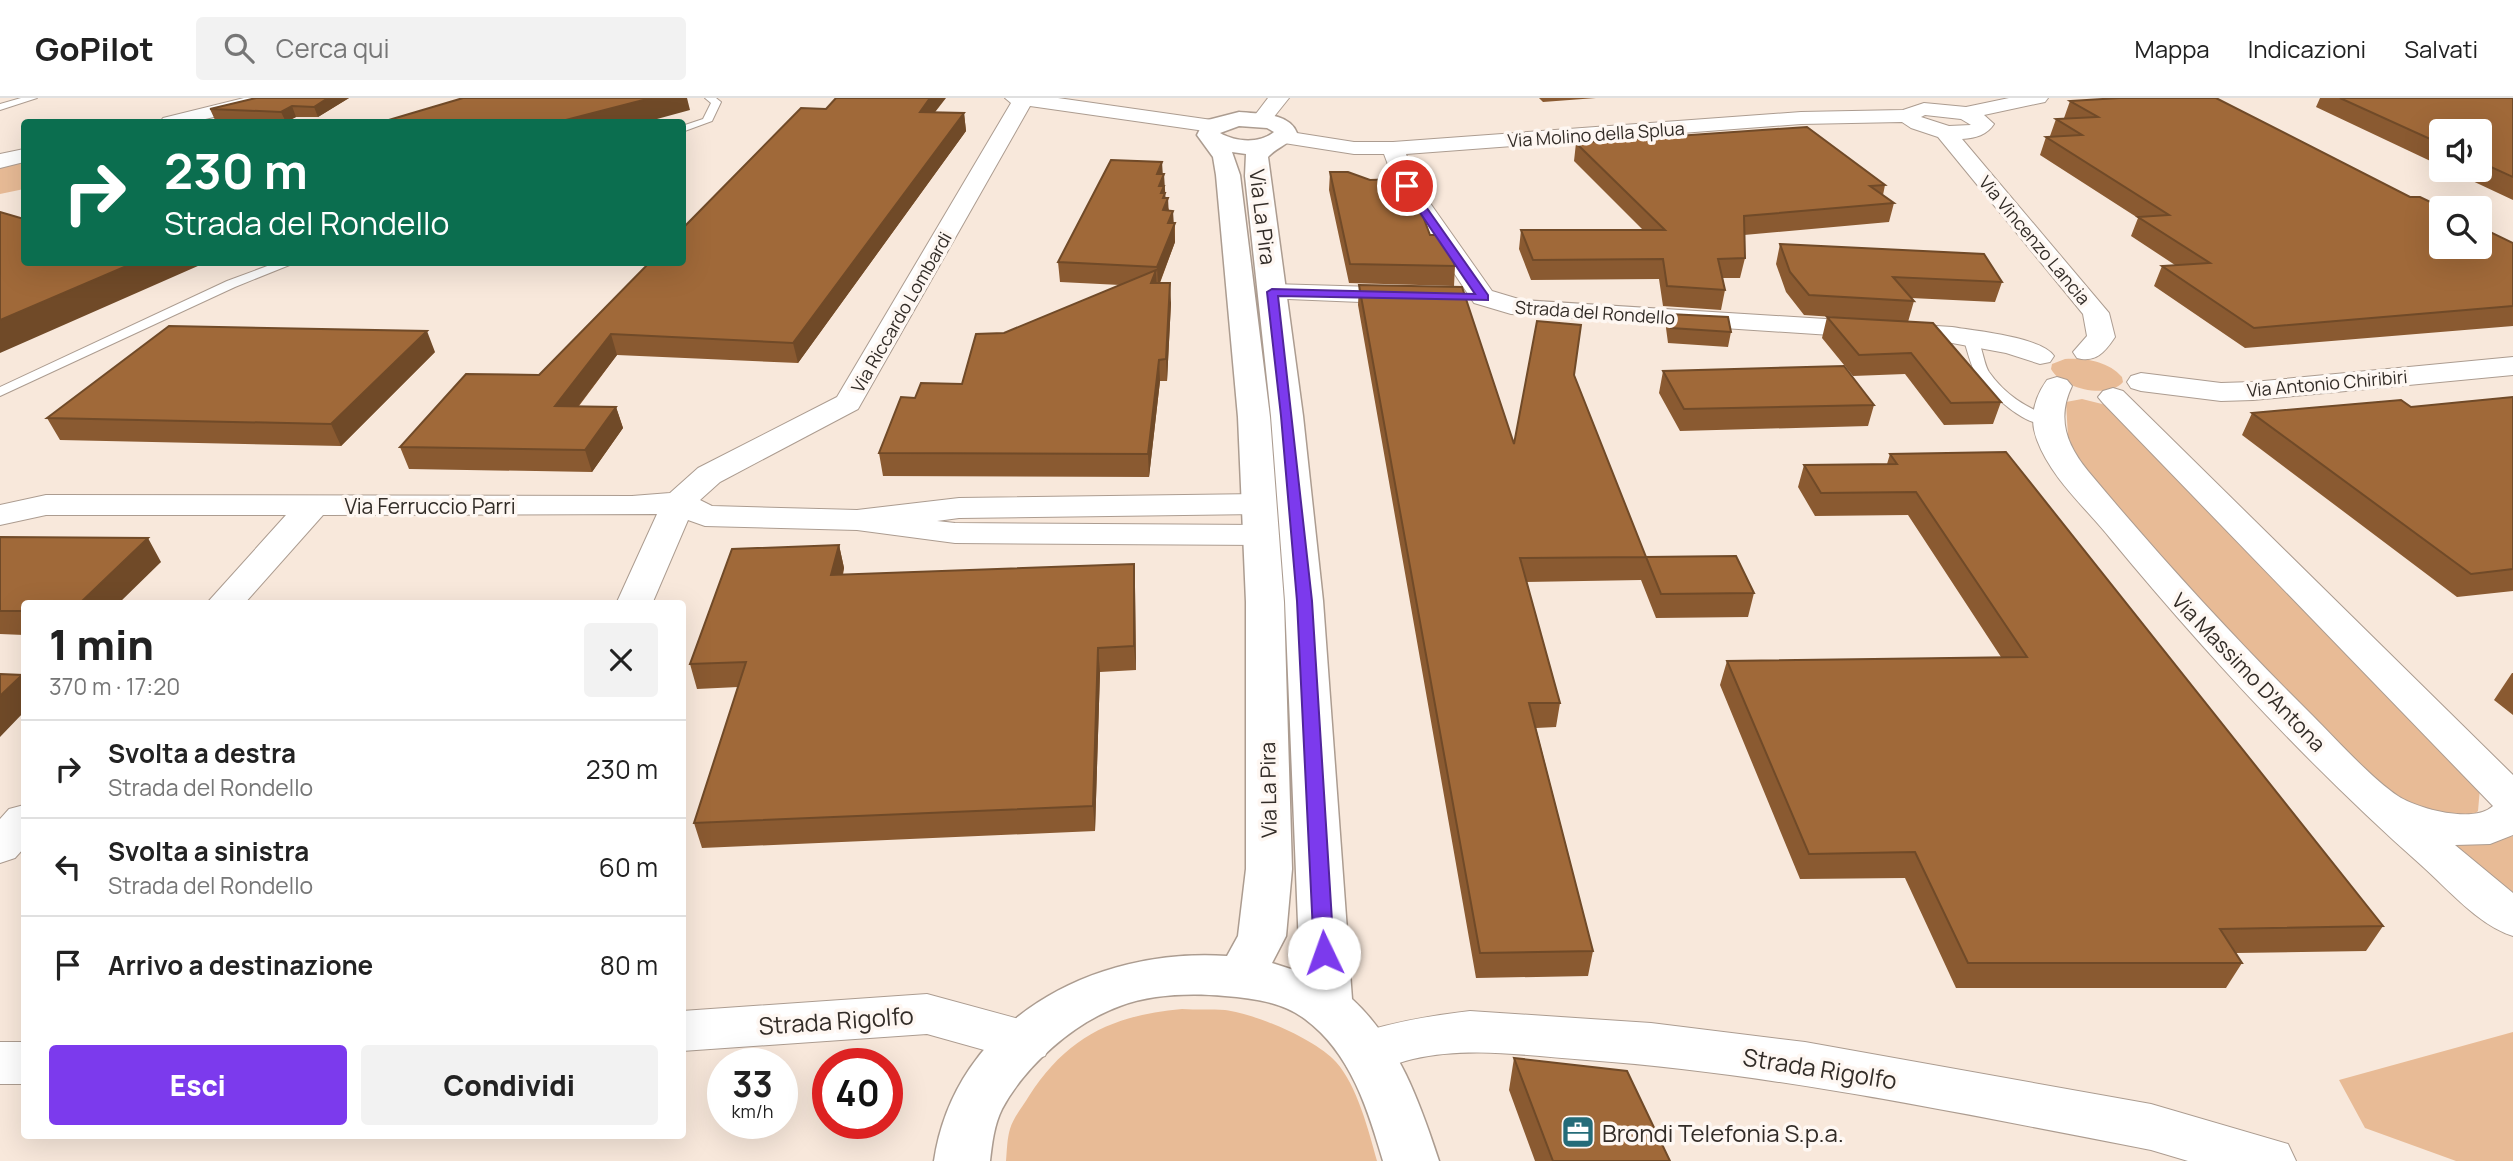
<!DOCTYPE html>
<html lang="it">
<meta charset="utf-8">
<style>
body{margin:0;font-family:Manrope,sans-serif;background:#f2f2f2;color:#222;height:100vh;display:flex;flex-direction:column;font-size:26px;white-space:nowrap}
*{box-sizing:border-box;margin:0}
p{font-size:23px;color:#767676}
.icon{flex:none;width:38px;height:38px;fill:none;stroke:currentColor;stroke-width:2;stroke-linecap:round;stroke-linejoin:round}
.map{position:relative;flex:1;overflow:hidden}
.sheet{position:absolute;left:21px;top:502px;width:665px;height:539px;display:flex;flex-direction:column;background:#fff;border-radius:7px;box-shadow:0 7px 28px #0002}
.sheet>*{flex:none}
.top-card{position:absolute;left:21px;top:21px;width:665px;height:147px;border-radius:7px;box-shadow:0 7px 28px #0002;background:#0b6e4f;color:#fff;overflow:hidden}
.tools{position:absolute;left:2429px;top:21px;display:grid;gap:14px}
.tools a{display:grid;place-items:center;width:63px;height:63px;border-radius:7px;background:#fff;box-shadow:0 7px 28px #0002;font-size:35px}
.speed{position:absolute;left:707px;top:950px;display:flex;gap:14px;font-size:35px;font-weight:700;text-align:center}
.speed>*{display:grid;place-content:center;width:91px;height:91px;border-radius:50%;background:#fff;box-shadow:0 7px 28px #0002;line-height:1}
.speed small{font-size:18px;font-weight:400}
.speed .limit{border:10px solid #d22;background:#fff;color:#111}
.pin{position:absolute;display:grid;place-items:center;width:60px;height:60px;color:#fff;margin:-30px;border:4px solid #fff;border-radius:50%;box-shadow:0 2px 7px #0007}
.me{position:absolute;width:77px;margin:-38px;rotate:357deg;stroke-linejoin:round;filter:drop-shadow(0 0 5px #0008)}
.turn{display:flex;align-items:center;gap:24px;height:147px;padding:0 28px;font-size:32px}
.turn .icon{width:91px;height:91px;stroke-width:2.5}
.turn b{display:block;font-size:49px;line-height:60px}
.round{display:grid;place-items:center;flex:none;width:74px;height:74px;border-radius:7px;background:#f2f2f2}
.head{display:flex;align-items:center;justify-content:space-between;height:119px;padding:0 28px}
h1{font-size:42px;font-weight:800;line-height:52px}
.button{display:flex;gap:14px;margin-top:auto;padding:14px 28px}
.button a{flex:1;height:80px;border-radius:7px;background:#7c3aed;color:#fff;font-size:28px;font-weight:800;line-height:80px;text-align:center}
.button a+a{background:#f2f2f2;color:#222}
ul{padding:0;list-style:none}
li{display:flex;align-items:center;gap:21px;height:98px;padding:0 28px;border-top:2px solid #e0e0e0}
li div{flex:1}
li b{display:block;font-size:26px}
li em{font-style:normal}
header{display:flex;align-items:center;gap:42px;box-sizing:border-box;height:98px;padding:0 35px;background:#fff;border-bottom:2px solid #e0e0e0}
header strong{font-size:33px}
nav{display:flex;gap:38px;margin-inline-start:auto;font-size:24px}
.search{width:490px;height:63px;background:#f2f2f2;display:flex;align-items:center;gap:18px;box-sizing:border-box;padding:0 24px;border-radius:7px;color:#767676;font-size:26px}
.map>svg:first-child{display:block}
.green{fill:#e8bb96}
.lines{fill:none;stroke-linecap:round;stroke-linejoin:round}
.service-casing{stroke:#ac9c90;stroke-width:2}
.minor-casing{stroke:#ac9c90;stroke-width:2}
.tertiary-casing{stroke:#ac9c90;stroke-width:3}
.service{fill:#fff;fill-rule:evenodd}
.minor{fill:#fff;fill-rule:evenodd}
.tertiary{fill:#fff;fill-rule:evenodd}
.wall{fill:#8a5a31}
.shaded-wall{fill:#704a28}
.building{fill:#a06939;stroke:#704a28;stroke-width:2}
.route{fill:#7c3aed;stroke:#51269a;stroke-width:2}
.labels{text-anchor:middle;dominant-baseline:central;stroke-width:7;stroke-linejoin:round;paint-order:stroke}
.far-street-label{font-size:18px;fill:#322c27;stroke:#fef7f2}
.street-label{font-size:21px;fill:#322c27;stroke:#fef7f2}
.near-street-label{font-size:24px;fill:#322c27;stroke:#fef7f2}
.near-poi-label{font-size:24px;fill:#322c27;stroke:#fef7f2;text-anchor:start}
</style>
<header>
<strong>GoPilot</strong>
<div class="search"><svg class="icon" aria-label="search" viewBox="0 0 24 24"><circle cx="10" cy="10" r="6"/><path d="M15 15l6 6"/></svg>Cerca qui</div>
<nav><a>Mappa</a><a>Indicazioni</a><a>Salvati</a></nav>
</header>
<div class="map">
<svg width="2513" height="1063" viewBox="0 0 2513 1063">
<rect width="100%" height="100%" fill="#f8e8db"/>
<path class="green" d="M 24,62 L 24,91 L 0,96 L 0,69 Z
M 2065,261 C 2085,260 2108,263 2122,279 L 2123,284 C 2108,302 2061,290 2051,271 L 2052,266 Z
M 2082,301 L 2106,307 L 2480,690 L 2478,713 L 2470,720 L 2451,722 L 2394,698 L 2247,563 L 2086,376 L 2068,339 L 2066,304 Z
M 2513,738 L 2513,801 L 2438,740 L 2494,742 Z
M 1182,911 C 1196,912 1211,911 1225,912 C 1256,916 1315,941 1336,964 C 1357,987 1369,1034 1377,1063 L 1006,1063 C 1007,1052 1007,1041 1010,1031 C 1013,1020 1023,1008 1029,998 C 1067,939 1113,917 1182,911 Z
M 2513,934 L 2513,1063 L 2456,1063 L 2365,1030 L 2339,982 Z"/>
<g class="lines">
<defs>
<path id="service" d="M 21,0 L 37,0 L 0,12 L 0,6 Z
M 705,0 L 716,0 L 721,4 L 712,23 L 682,34 L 682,28 L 703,21 L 711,5 Z
M 278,164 L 297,164 L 235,189 L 0,298 L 0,289 L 227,183 Z
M 1970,235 C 1983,240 1982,263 1989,274 C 2006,298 2026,309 2052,320 L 2054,323 L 2052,326 C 2027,332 1989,295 1976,276 C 1970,266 1967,251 1963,239 Z"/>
<path id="minor" d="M 244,0 L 279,0 L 276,4 L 193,24 L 160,24 L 163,20 Z
M 1005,0 L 1058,0 L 1212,22 L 1219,24 L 1222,28 L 1219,32 L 1212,34 L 1030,8 L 858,311 L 720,384 L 700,402 L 712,408 L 857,412 L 959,400 L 1259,396 L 1271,399 L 1275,406 L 1271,413 L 1259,416 L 959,420 L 937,423 L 955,425 L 1261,427 L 1273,430 L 1278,437 L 1273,444 L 1261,447 L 955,445 L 857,432 L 705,428 L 688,422 L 652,506 L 616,506 L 657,416 L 323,417 L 244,506 L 206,506 L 286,417 L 46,417 L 0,427 L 0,407 L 46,397 L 632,398 L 670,395 L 698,370 L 837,299 L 1011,5 Z
M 1268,0 L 1289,0 L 1269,25 L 1255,25 L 1252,21 Z
M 2009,0 L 2048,0 L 2045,4 L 1984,17 L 1994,26 C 1987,37 1976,40 1962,41 L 2109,215 L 2115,239 C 2105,254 2096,265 2077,260 L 2073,254 L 2087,238 L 2083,216 L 1938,39 L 1911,30 L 1902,24 L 1801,26 L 1406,56 L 1418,88 L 1492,193 L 1522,202 L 1952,229 C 1976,233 2041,239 2054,258 L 2050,264 L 2040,266 L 2006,255 L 1952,245 L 1511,216 L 1474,205 L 1396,88 L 1384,56 L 1354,56 L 1284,45 L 1276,44 L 1273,39 L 1276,34 L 1284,33 L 1354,44 L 1393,44 L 1801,14 L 1903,12 L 1924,5 L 1966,9 ZM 1925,17 L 1961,21 L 1971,27 L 1949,28 L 1921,19 Z
M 24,51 L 24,64 L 0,70 L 0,56 Z
M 1272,186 L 1409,190 L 1418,192 L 1422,198 L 1418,204 L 1409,206 L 1263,200 L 1259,194 L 1263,188 Z
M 2513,259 L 2513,277 L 2253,302 L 2221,303 L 2141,293 L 2131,290 L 2127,284 L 2131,278 L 2141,275 L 2221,285 L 2253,284 Z
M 2057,279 L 2067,282 L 2072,288 C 2056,321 2067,347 2088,373 C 2159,458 2234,540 2312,617 C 2335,640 2372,681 2398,698 C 2418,711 2474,726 2493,708 L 2103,305 L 2098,299 L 2103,293 L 2113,290 L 2123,293 L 2513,677 L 2513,737 L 2490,746 L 2455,747 L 2513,795 L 2513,838 C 2478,827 2448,791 2421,767 C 2308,667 2206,556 2110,440 C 2085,409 2051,380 2037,342 C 2029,321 2034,300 2047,282 Z
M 24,707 L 24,750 L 15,760 L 0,765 L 0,721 L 9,711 Z
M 927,896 L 1045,928 L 1052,943 L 1045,958 L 1027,964 L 927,936 L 682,953 L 682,913 Z
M 1470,913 L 1651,925 L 1805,944 L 2151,1006 L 2288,1046 L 2296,1063 L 2188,1063 L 2151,1052 C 1964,1016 1777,976 1587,962 C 1529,958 1470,948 1413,961 C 1387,967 1374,978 1347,969 L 1340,954 L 1347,939 C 1388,925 1427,918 1470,913 Z
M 0,944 L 24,944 L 24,986 L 0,986 Z"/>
<path id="tertiary" d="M 1239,14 C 1258,16 1289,14 1297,35 C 1289,47 1277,49 1268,59 L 1303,318 L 1323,503 L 1352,901 C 1398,943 1420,1005 1439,1063 L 1383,1063 C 1368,1012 1351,955 1305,921 C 1282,904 1252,900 1225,898 C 1190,895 1153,896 1120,908 C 1073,925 1025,968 1002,1011 C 994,1027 992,1046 990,1063 L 934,1063 C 955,922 1093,849 1227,858 L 1238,838 L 1246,771 L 1246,504 L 1238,319 L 1216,77 L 1213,59 L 1197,37 L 1204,23 ZM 1239,28 L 1267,30 L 1274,34 C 1259,46 1236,44 1220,35 ZM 1232,54 L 1246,56 L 1245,78 L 1271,318 L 1285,503 L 1300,874 L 1272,865 L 1286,838 L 1292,771 L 1284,504 L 1270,319 L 1240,77 Z"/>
</defs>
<use href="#service" class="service-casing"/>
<use href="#minor" class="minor-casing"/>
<use href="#tertiary" class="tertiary-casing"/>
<use href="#service" class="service"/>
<use href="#minor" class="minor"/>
<use href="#tertiary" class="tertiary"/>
</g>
<path class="wall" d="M 349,0 L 318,19 L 296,19 L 286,24 L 215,22 L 210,11 Z
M 1539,0 L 1596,0 L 1543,4 Z
M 2320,0 L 2513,0 L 2513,102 L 2449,72 L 2480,72 L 2480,33 L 2441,33 L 2441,68 L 2316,9 Z
M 2070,3 L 2410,99 L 2513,145 L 2513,228 L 2245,250 L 2154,188 L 2162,168 L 2175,167 L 2131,138 L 2138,120 L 2040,57 L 2046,39 L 2050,38 L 2056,21 L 2066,21 L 2064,20 Z
M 826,11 L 964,15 L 966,33 L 798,265 L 617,257 L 579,308 L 616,309 L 623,330 L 592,374 L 409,371 L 400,349 L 539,277 Z
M 1576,45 L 1885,87 L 1883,97 L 1894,105 L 1889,124 L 1744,137 L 1745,160 L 1740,180 L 1722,180 L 1725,192 L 1721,212 L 1663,208 L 1659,181 L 1531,182 L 1519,151 L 1521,132 L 1643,132 L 1574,63 Z
M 1330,74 L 1405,105 L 1455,168 L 1454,188 L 1349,185 L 1329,92 Z
M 1163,76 L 1165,100 L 1173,125 L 1175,125 L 1175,144 L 1160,185 L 1171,205 L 1167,283 L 1160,283 L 1149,379 L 883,378 L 879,355 L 915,300 L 962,286 L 1004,235 L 1120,187 L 1060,184 L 1058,164 Z
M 1780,146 L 2002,184 L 1995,204 L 1911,200 L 1914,203 L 1908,224 L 1804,217 L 1786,194 L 1776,166 Z
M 1359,187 L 1514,346 L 1646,459 L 1754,495 L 1748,519 L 1656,520 L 1641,482 L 1526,484 L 1560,605 L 1556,629 L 1536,630 L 1593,853 L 1588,878 L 1476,880 L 1358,207 Z
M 1669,216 L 1731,234 L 1728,249 L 1668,245 L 1666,230 Z
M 1827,219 L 1933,225 L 2001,304 L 1993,326 L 1944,327 L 1905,276 L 1853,278 L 1822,240 Z
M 435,254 L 341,348 L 60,342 L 47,320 Z
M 1663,273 L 1874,307 L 1868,328 L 1680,333 L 1659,295 Z
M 2513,299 L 2513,493 L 2457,499 L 2242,337 L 2252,315 L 2411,309 Z
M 1890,356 L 2383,828 L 2366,853 L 2236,855 L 2242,865 L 2226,890 L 1956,890 L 1905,780 L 1800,781 L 1720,587 L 1727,563 L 2001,559 L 1908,417 L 1815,418 L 1798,389 L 1804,367 L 1887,366 Z
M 0,439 L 161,464 L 24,506 L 24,537 L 0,536 Z
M 839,447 L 844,470 L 843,477 L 1134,466 L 1135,489 L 1136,572 L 1100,574 L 1095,733 L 702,750 L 694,725 L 738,589 L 697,591 L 690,566 Z
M 2512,575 L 2513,575 L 2513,617 L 2494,602 Z
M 1514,960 L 1670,1063 L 1535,1063 L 1509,992 Z"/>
<path class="shaded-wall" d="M 328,0 L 349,0 L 318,19 L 314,9 Z
M 651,0 L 687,0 L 690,12 L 646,24 L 558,24 Z
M 930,0 L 946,0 L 922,31 L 920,14 Z
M 292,8 L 296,19 L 286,24 L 281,14 Z
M 964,15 L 966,33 L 798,265 L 793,245 Z
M 1162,64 L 1163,79 L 1164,76 L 1166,107 L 1168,100 L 1169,119 L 1164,131 L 1157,76 Z
M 1173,113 L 1175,144 L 1158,189 L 1157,169 L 1168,125 Z
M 136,164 L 207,164 L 0,255 L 0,222 Z
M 1156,172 L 1157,192 L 1151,185 Z
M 1170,185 L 1171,205 L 1167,283 L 1166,261 Z
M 427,233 L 435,254 L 341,348 L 331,326 Z
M 611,236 L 617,257 L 562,329 L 555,308 Z
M 1159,262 L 1160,283 L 1149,379 L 1148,356 Z
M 616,309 L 623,330 L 592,374 L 585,352 Z
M 148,440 L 161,464 L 118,506 L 79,506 Z
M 839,447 L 844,470 L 836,501 L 831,477 Z
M 1134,466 L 1135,489 L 1136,572 L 1134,548 Z
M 1098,550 L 1100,574 L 1095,733 L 1093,708 Z
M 22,577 L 24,581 L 24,614 L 0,639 L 0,598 Z"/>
<path class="building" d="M 256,0 L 328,0 L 314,9 L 292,8 L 281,14 L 210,11 Z
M 463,0 L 651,0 L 558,24 L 382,24 Z
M 836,0 L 930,0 L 920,14 L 964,15 L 793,245 L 611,236 L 555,308 L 616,309 L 585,352 L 400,349 L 466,276 L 539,277 L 650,164 L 682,164 L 682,131 L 801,10 L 826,11 Z
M 2119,0 L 2216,0 L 2410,99 L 2420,99 L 2443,110 L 2441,110 L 2441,149 L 2480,149 L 2480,129 L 2513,145 L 2513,208 L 2254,230 L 2162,168 L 2210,165 L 2138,119 L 2169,117 L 2046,39 L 2082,37 L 2056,21 L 2098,19 L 2070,3 Z
M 2340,0 L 2513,0 L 2513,79 L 2480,64 L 2480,33 L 2441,33 L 2441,46 Z
M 1807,29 L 1885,87 L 1870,88 L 1894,105 L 1744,118 L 1745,160 L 1718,161 L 1725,192 L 1667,188 L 1663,161 L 1533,162 L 1521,132 L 1665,132 L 1576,45 Z
M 1111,62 L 1162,64 L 1157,76 L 1164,76 L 1159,88 L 1164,88 L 1161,95 L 1165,95 L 1163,100 L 1168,100 L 1163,112 L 1173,113 L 1168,125 L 1175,125 L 1157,169 L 1058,164 Z
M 1330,74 L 1348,74 L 1370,82 L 1397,81 L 1405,105 L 1418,105 L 1430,137 L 1440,137 L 1449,152 L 1455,168 L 1350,166 Z
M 0,114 L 24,121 L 24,164 L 136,164 L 0,222 Z
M 1780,146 L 1984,156 L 2002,184 L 1893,179 L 1914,203 L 1809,197 L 1790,174 Z
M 1156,172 L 1151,185 L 1170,185 L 1166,261 L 1159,262 L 1148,356 L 879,355 L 901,299 L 915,300 L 921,285 L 962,286 L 976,236 L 1004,235 Z
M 1359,187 L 1462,189 L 1514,346 L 1537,223 L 1581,227 L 1574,277 L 1646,459 L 1520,460 L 1560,605 L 1529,605 L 1593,853 L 1480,855 Z
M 1669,216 L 1728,219 L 1731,234 L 1671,230 Z
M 1827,219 L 1933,225 L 2001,304 L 1951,305 L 1911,255 L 1859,257 Z
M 169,228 L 427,233 L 331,326 L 47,320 Z
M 1844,268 L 1874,307 L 1684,311 L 1663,273 Z
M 2513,299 L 2513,471 L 2471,476 L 2252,315 L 2401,302 L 2411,309 Z
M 2006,354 L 2383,828 L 2220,831 L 2242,865 L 1968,865 L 1915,754 L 1809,756 L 1727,563 L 2027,559 L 1916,394 L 1821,395 L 1804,367 L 1897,366 L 1890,356 Z
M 0,439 L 148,440 L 79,506 L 24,506 L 24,513 L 0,513 Z
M 839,447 L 831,477 L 1134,466 L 1134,548 L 1098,550 L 1093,708 L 694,725 L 746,564 L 690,566 L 732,451 Z
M 1736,458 L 1754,495 L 1661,496 L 1646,459 Z
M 0,576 L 22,577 L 0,598 Z
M 1514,960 L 1627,973 L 1670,1063 L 1553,1063 Z"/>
<path class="route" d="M 1407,85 L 1410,86 L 1488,197 L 1488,202 L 1278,198 L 1312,503 L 1334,855 L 1331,861 L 1324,863 L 1317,861 L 1314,855 L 1297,503 L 1281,318 L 1267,194 L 1272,191 L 1475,196 L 1402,88 Z"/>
<defs>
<symbol id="office-square" viewBox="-11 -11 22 22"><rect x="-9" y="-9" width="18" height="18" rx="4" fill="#256c79" stroke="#fef7f2"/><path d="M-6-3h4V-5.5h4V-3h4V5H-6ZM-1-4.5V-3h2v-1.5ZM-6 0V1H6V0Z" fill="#fff"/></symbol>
</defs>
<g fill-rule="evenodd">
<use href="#office-square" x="1559" y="1015" width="38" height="38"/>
</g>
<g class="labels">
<g class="far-street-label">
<text transform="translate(1596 36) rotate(-4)">Via Molino della Splua</text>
<text transform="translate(2035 142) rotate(50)">Via Vincenzo Lancia</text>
<text transform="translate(901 214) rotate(-60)">Via Riccardo Lombardi</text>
<text transform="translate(1595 214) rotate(4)">Strada del Rondello</text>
<text transform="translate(2327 285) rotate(-5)">Via Antonio Chiribiri</text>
</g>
<g class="street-label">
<text transform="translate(1263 119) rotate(83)">Via La Pira</text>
<text x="430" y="408">Via Ferruccio Parri</text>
<text transform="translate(2249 574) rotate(46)">Via Massimo D'Antona</text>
<text transform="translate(1268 692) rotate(-91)">Via La Pira</text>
</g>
<g class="near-street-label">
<text transform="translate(836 922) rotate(-4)">Strada Rigolfo</text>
<text transform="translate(1820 970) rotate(9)">Strada Rigolfo</text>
</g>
<g class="near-poi-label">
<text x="1602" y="1034">Brondi Telefonia S.p.a.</text>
</g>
</g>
</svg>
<div class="tools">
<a><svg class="icon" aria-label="sound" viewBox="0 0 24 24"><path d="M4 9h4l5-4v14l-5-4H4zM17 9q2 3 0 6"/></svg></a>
<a><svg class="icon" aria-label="search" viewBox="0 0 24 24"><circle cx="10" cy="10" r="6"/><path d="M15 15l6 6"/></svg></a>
</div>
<div class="speed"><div>33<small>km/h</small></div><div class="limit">40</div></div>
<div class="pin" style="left:1407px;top:88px;background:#d93025"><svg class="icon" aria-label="arrive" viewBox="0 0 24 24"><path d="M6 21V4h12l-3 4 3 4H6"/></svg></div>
<svg class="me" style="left:1324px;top:855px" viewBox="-20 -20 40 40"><circle r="19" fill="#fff"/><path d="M0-13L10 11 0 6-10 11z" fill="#7c3aed"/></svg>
<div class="top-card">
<div class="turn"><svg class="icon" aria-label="right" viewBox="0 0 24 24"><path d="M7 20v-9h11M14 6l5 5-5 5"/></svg><div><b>230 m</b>Strada del Rondello</div></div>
</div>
<section class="sheet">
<div class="head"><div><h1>1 min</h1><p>370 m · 17:20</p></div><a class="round"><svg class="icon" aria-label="close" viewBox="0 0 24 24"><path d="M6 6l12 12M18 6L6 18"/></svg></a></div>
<ul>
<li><svg class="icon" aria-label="right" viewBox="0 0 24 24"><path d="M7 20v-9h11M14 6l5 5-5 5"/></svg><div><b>Svolta a destra</b><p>Strada del Rondello</p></div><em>230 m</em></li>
<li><svg class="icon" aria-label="left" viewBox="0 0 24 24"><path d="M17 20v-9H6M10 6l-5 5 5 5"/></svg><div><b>Svolta a sinistra</b><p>Strada del Rondello</p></div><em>60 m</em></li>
<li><svg class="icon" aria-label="arrive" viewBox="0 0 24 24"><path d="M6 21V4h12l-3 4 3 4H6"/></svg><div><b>Arrivo a destinazione</b></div><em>80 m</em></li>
</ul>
<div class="button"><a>Esci</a><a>Condividi</a></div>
</section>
</div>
